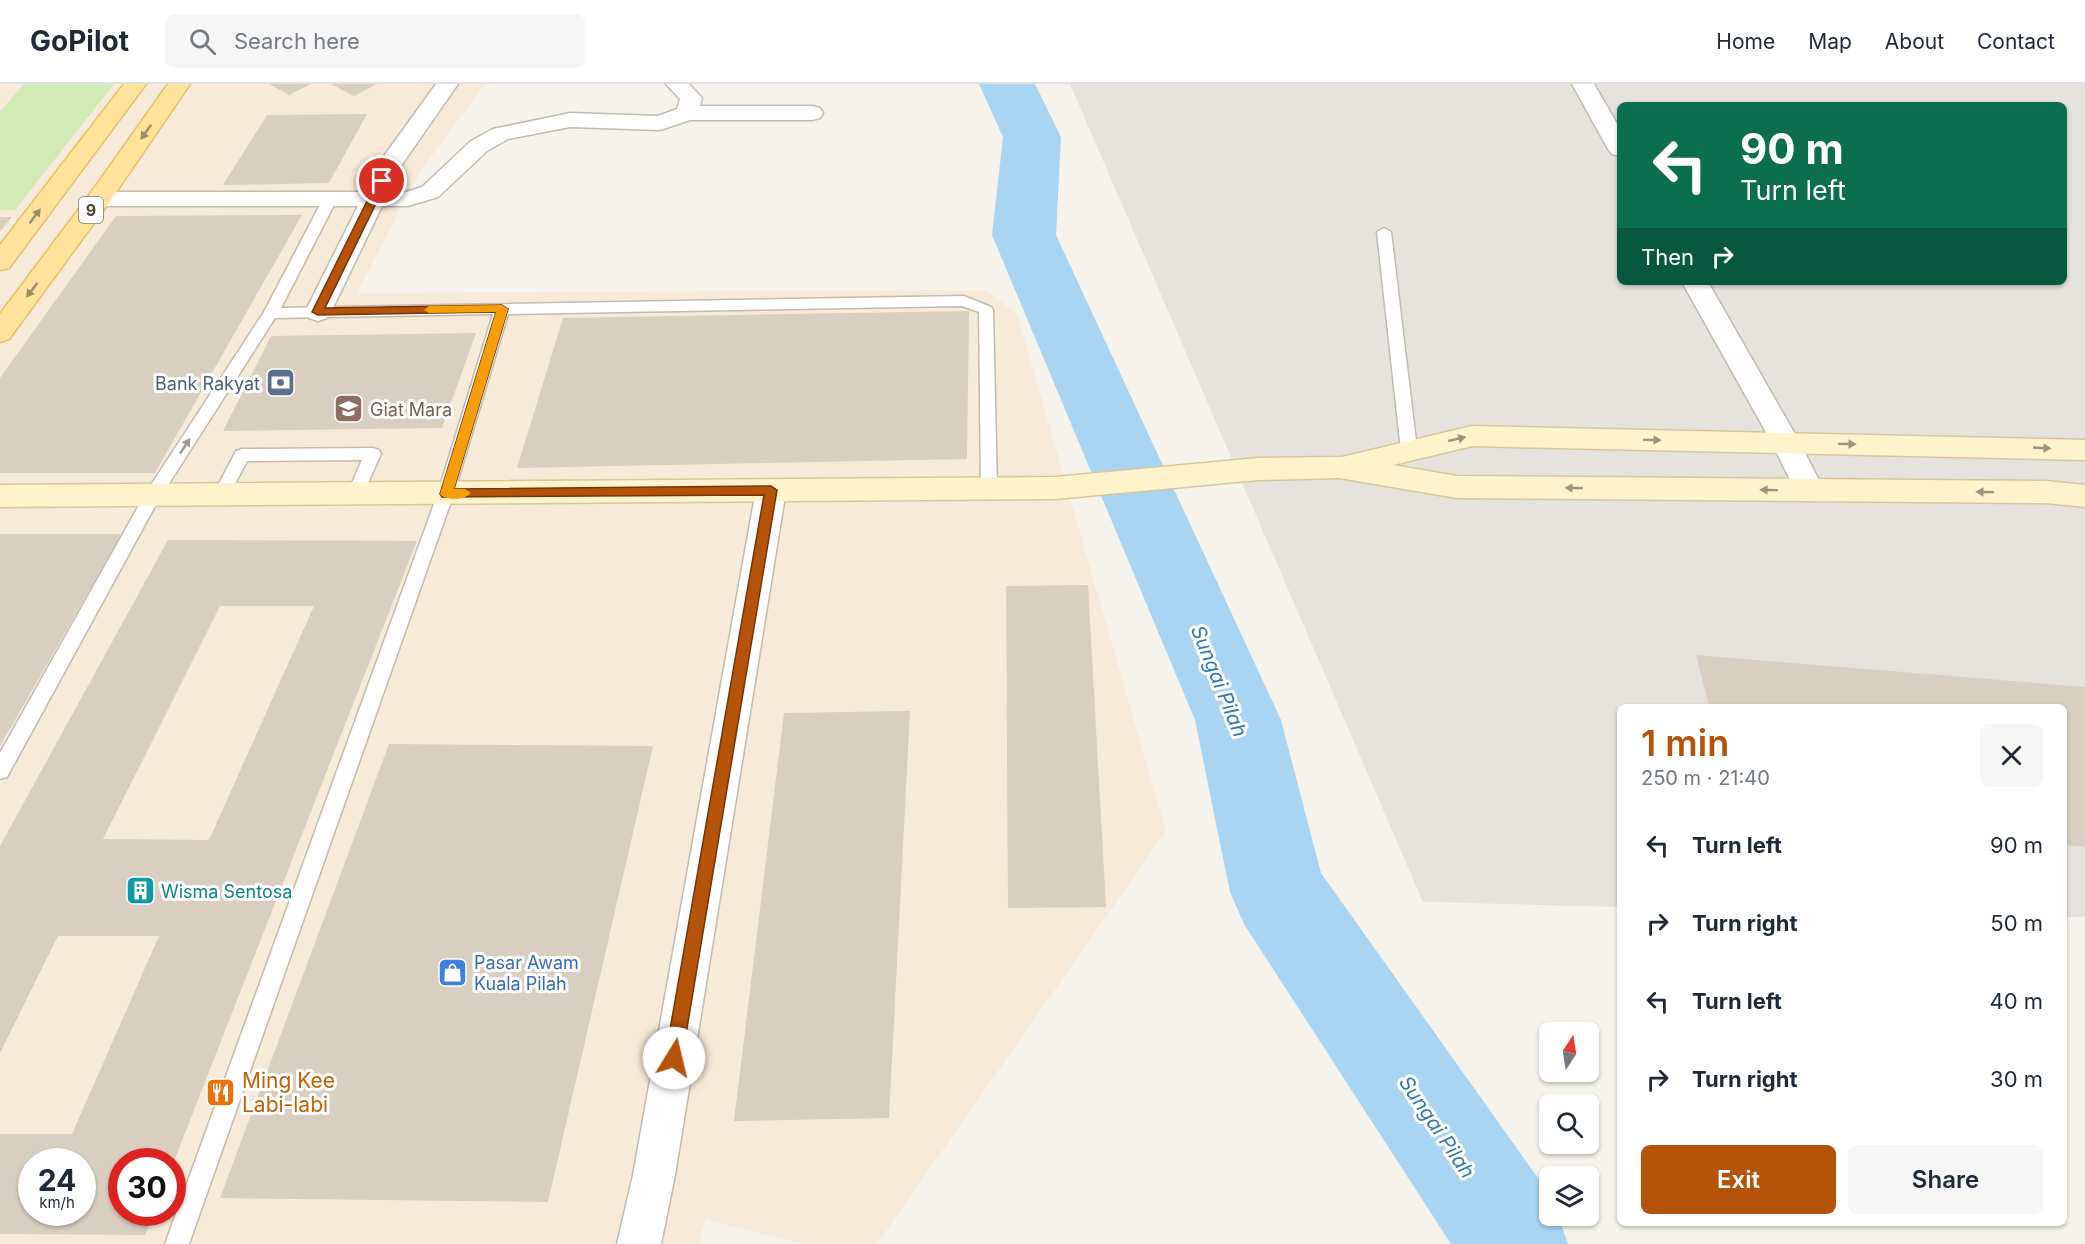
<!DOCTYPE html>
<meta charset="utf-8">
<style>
body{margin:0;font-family:Inter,sans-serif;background:#f6f6f7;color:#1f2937;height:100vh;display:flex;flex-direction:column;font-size:22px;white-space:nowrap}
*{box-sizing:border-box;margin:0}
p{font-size:20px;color:#747a83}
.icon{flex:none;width:33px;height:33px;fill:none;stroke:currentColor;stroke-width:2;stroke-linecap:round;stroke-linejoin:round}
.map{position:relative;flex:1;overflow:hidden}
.sheet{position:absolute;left:1617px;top:620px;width:450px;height:522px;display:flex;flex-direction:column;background:#fff;border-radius:9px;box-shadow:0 2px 4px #0004}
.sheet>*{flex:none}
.guide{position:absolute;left:1617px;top:18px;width:450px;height:183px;border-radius:9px;box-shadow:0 2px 4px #0004;background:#0b6e4f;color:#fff;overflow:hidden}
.needle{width:39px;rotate:12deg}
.controls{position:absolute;left:1539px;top:938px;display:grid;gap:12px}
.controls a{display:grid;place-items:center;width:60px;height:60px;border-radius:9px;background:#fff;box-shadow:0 2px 4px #0004;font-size:30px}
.speed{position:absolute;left:18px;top:1064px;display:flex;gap:12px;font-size:30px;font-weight:700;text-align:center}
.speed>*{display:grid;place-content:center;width:78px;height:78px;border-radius:50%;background:#fff;box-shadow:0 2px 4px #0004;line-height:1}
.speed small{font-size:15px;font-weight:400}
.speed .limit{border:9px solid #d22;background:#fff;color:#111}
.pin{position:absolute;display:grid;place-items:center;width:51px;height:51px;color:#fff;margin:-26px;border:3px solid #fff;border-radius:50%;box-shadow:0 2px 6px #0007}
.me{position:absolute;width:66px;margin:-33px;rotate:9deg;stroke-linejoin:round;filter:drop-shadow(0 0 4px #0008)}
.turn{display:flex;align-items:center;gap:21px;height:126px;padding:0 24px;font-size:27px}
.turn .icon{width:78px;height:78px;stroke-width:2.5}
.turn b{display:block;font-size:42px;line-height:51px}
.then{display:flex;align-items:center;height:57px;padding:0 24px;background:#0003;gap:12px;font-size:22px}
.round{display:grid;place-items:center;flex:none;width:63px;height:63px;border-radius:9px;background:#f6f6f7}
.head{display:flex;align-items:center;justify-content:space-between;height:102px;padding:0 24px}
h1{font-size:36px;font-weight:600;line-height:45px;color:#b45309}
.action{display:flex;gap:12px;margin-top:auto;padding:12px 24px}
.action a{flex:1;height:69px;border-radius:9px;background:#b45309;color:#fff;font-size:24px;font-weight:600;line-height:69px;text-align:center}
.action a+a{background:#f6f6f7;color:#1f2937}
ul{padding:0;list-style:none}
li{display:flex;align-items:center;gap:18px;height:78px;padding:0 24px}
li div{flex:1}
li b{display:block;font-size:22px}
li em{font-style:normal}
header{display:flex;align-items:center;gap:36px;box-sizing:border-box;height:84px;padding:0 30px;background:#fff;border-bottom:2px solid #e0e1e3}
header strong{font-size:28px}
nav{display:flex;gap:33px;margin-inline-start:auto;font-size:21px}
.search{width:420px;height:54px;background:#f6f6f7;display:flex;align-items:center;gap:15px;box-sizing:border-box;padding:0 21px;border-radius:9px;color:#747a83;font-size:22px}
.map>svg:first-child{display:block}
.commercial{fill:#f7ead8;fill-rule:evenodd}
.industrial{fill:#e6e2dd;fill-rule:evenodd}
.green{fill:#d2eab5}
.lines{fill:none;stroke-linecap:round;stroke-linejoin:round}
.river{fill:#a9d4f2;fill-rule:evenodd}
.building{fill:#d8cfc1;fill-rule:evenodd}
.lane-casing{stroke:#c2bbae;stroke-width:3}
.street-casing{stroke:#c2bbae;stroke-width:3}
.secondary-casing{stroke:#d6c79b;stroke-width:3}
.primary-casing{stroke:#e6c16a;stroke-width:3}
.lane{fill:#fff;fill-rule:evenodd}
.street{fill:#fff;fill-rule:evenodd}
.secondary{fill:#fff3cd;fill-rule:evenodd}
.primary{fill:#ffe39c;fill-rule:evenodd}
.oneway{fill:#9c8c66}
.oneway2{fill:#9c937c}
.oneway3{fill:#9c9892}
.route{fill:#b45309;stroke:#753606;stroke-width:1.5}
.slow{fill:#f59e0b}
.labels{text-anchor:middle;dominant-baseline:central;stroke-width:6;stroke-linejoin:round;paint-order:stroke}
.shield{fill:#fff;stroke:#817c74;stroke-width:1.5}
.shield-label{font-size:16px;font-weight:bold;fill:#4b4439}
.service-label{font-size:18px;fill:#4e5e75;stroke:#fff;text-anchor:end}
.education-label{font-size:18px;fill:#785e54;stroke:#fff;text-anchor:start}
.culture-label{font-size:18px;fill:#0d838f;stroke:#fff;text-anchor:start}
.shop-label{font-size:18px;fill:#366cbe;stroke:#fff;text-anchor:start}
.water-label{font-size:20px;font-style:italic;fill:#2e7ab2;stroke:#fff}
.near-food-label{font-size:21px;fill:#c56008;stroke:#fff;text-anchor:start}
</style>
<header>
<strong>GoPilot</strong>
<div class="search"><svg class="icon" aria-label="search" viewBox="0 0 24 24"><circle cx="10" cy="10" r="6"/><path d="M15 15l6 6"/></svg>Search here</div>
<nav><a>Home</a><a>Map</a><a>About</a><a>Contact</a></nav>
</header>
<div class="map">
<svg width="2085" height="1160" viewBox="0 0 2085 1160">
<rect width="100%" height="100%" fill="#f6f3ec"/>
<path class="commercial" d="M 0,0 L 485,0 L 419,89 L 357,209 L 985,206 L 1017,230 L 1166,747 L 877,1160 L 804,1160 L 706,1136 L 698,1160 L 0,1160 ZM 32,1077 L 82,1077 L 82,1128 L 32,1128 ZM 122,1077 L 172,1077 L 172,1128 L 122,1128 Z"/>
<path class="industrial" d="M 1070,0 L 2085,0 L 2085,833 L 2064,833 L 2064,622 L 1620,622 L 1620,823 L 1423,818 ZM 1620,21 L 2064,21 L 2064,198 L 1620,198 Z"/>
<path class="green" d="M 24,0 L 114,0 L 15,126 L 0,126 L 0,28 Z"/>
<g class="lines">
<path class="river" d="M 979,0 L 1035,0 L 1061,53 L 1056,151 L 1281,636 L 1321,789 L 1550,1111 L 1550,1131 L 1558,1131 L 1568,1160 L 1451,1160 L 1244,840 L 1230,808 L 1195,636 L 992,151 L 1003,53 Z"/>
</g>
<path class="building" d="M 269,0 L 311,0 L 289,11 Z
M 331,0 L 377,0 L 354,12 Z
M 367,30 L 329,99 L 223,101 L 267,31 Z
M 302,131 L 155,389 L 0,389 L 0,294 L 116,132 Z
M 0,133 L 12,133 L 0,148 Z
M 969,227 L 967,375 L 517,384 L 563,234 Z
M 476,249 L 442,344 L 223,347 L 271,252 Z
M 0,450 L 122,450 L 0,662 Z
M 168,456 L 417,457 L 174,1077 L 122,1077 L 122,1128 L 154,1128 L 145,1151 L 0,1150 L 0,1050 L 72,1050 L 159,852 L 58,852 L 0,969 L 0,762 ZM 220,522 L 314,522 L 209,756 L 103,755 ZM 32,1077 L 82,1077 L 82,1128 L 32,1128 Z
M 1088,501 L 1106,823 L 1008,824 L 1006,502 Z
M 1696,571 L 2085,603 L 2085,763 L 2064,761 L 2064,622 L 1709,622 Z
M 910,627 L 889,1034 L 734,1037 L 784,629 Z
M 389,660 L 653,662 L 548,1118 L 220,1114 Z"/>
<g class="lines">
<defs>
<path id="lane" d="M 330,111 L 337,115 L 281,224 L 964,212 L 991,223 L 993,226 L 997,405 L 995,409 L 983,409 L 981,405 L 979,228 L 962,222 L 508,230 L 454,409 L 189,1160 L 165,1160 L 438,409 L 493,230 L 275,234 L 159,415 L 7,693 L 0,695 L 0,669 L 147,407 L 264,228 L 323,115 Z
M 1384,144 L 1391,148 L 1417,366 L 1415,370 L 1403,370 L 1401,366 L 1377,148 Z
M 373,364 L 379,366 L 381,370 L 361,414 L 349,414 L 347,410 L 362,376 L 247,377 L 227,415 L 215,415 L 213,411 L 236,367 L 242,365 Z"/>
<path id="street" d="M 436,0 L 458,0 L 403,79 L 389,108 L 406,108 L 422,103 L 471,57 L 493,45 L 570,29 L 658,32 L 677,25 L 680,15 L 666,0 L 689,0 L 702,14 L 700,22 L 812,22 L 820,24 L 823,29 L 820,34 L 812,36 L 690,36 L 660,46 L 570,43 L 508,55 L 487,67 L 438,113 L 408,122 L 382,122 L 331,228 L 327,234 L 318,237 L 309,234 L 305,228 L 358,122 L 99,122 L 90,120 L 87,115 L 90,110 L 99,108 L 365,108 L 379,79 Z
M 1572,0 L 1594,0 L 1620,45 L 1620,72 L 1612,70 L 1608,65 Z
M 1682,198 L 1708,198 L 1800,359 L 1824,406 L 1819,414 L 1809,417 L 1799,414 L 1772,359 Z
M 771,395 L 781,398 L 786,406 L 675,1091 L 661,1160 L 617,1160 L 633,1091 L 756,406 L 761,398 Z"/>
<path id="secondary" d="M 1472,342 L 2085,356 L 2085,376 L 1472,362 L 1393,381 L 1457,392 L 2046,397 L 2085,401 L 2085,423 L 2046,419 L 1457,414 L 1339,394 L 1258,396 L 1055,415 L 0,423 L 0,401 L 1055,393 L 1258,374 L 1342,373 Z"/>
<path id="primary" d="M 124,0 L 146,0 L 9,184 L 0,186 L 0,161 Z
M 168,0 L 190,0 L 108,120 L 9,255 L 0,258 L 0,230 L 90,110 Z"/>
</defs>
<use href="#lane" class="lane-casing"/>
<use href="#street" class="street-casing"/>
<use href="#secondary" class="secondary-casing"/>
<use href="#primary" class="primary-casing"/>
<use href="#lane" class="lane"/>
<use href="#street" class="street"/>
<use href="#secondary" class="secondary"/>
<use href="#primary" class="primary"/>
</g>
<defs><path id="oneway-solid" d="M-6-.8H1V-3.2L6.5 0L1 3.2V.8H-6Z" transform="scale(1.5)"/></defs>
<g class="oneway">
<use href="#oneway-solid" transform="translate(146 48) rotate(125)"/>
<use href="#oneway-solid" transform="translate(35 132) rotate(-53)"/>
<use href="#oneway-solid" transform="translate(32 206) rotate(127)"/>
</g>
<g class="oneway2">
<use href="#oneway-solid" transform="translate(1457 355) rotate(-13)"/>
<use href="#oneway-solid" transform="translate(1652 356) rotate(1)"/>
<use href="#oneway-solid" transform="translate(1847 360) rotate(1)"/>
<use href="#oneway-solid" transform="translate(2042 364) rotate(3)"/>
<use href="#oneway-solid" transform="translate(1574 404) rotate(-179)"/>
<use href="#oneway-solid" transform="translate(1769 406) rotate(-179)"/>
<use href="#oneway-solid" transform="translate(1985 408) rotate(-179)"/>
</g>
<use class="oneway3" href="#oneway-solid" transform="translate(185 362) rotate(-57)"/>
<path class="route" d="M 382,94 L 387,97 L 325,224 L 502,221 L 508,225 L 454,405 L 771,402 L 777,406 L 682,974 L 679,980 L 674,982 L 668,980 L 665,974 L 764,411 L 442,413 L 440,410 L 496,228 L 318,231 L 312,228 L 377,97 Z"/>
<path class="slow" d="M 502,221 L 508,225 L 454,405 L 465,405 L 471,409 C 465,416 446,417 440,410 L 496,228 L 429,229 L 424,226 L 429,222 Z"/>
<defs>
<symbol id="bank-square" viewBox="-11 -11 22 22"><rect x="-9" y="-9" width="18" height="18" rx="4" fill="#5c6f8a" stroke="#fff"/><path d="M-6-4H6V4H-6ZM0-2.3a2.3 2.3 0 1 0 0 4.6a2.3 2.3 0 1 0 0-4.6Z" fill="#fff"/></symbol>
<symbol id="university-square" viewBox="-11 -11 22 22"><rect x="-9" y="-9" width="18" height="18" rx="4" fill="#8d6e63" stroke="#fff"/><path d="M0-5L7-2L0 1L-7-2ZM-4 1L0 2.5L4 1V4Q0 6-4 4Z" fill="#fff"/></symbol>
<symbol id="building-square" viewBox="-11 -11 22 22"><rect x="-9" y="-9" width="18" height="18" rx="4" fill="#0f9aa8" stroke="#fff"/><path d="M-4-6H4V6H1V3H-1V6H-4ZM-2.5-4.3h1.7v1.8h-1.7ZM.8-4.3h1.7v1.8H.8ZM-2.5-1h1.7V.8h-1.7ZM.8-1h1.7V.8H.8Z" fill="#fff"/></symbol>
<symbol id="shop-square" viewBox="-11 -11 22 22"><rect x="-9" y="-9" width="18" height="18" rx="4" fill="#3f7fe0" stroke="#fff"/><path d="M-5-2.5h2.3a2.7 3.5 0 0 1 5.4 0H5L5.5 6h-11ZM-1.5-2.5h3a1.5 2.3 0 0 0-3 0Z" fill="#fff"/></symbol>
<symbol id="restaurant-square" viewBox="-11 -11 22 22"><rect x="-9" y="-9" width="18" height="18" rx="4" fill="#e8710a" stroke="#fff"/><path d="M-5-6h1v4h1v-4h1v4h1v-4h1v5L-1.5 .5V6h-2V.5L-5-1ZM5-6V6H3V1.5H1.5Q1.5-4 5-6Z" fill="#fff"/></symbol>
</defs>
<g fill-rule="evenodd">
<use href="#bank-square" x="264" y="282" width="33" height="33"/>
<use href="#university-square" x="332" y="308" width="33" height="33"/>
<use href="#building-square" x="124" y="790" width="33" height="33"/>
<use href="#shop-square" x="436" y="872" width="33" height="33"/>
<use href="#restaurant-square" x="204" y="992" width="33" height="33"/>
</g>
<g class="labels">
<rect class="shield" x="79" y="113" width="24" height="26" rx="4.5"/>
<g class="shield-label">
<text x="91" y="126">9</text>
</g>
<g class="service-label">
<text x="260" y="299">Bank Rakyat</text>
</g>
<g class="education-label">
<text x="370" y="325">Giat Mara</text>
</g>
<g class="culture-label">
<text x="161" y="807">Wisma Sentosa</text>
</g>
<g class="shop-label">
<text x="474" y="878">Pasar Awam<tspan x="474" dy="21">Kuala Pilah</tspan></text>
</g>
<g class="water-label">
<text transform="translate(1219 597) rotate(68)">Sungai Pilah</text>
<text transform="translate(1437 1043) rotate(56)">Sungai Pilah</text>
</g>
<g class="near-food-label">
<text x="242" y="996">Ming Kee<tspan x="242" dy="24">Labi-labi</tspan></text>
</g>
</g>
</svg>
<div class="controls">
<a><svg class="needle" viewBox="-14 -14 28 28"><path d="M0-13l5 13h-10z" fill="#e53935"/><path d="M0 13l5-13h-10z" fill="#747a83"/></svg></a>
<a><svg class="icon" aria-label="search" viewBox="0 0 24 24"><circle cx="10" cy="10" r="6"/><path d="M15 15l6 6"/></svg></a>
<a><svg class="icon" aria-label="layers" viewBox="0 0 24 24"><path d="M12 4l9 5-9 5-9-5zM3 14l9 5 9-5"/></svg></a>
</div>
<div class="speed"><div>24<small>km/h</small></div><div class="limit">30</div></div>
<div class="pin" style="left:382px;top:97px;background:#d93025"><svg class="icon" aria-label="arrive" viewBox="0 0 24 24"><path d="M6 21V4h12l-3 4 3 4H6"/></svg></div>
<svg class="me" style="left:674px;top:974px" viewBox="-20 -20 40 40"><circle r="19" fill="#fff"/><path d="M0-13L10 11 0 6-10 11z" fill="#b45309"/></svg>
<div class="guide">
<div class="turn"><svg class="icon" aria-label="left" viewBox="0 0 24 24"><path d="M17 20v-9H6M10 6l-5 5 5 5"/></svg><div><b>90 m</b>Turn left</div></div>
<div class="then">Then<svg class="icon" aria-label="right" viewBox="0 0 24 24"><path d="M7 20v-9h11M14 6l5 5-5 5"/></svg></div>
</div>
<section class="sheet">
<div class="head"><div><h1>1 min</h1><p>250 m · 21:40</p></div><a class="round"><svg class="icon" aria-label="close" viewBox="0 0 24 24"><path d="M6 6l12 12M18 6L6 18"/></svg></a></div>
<ul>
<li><svg class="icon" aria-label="left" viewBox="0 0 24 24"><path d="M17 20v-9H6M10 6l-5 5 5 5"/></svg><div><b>Turn left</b></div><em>90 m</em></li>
<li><svg class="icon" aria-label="right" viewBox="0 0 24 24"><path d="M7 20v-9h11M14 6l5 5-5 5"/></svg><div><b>Turn right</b></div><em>50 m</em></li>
<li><svg class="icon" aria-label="left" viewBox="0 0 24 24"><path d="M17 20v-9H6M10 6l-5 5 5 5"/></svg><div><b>Turn left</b></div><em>40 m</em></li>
<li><svg class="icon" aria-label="right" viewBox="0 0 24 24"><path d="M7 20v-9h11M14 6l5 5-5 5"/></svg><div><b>Turn right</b></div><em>30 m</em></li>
</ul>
<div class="action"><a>Exit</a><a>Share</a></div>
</section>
</div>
